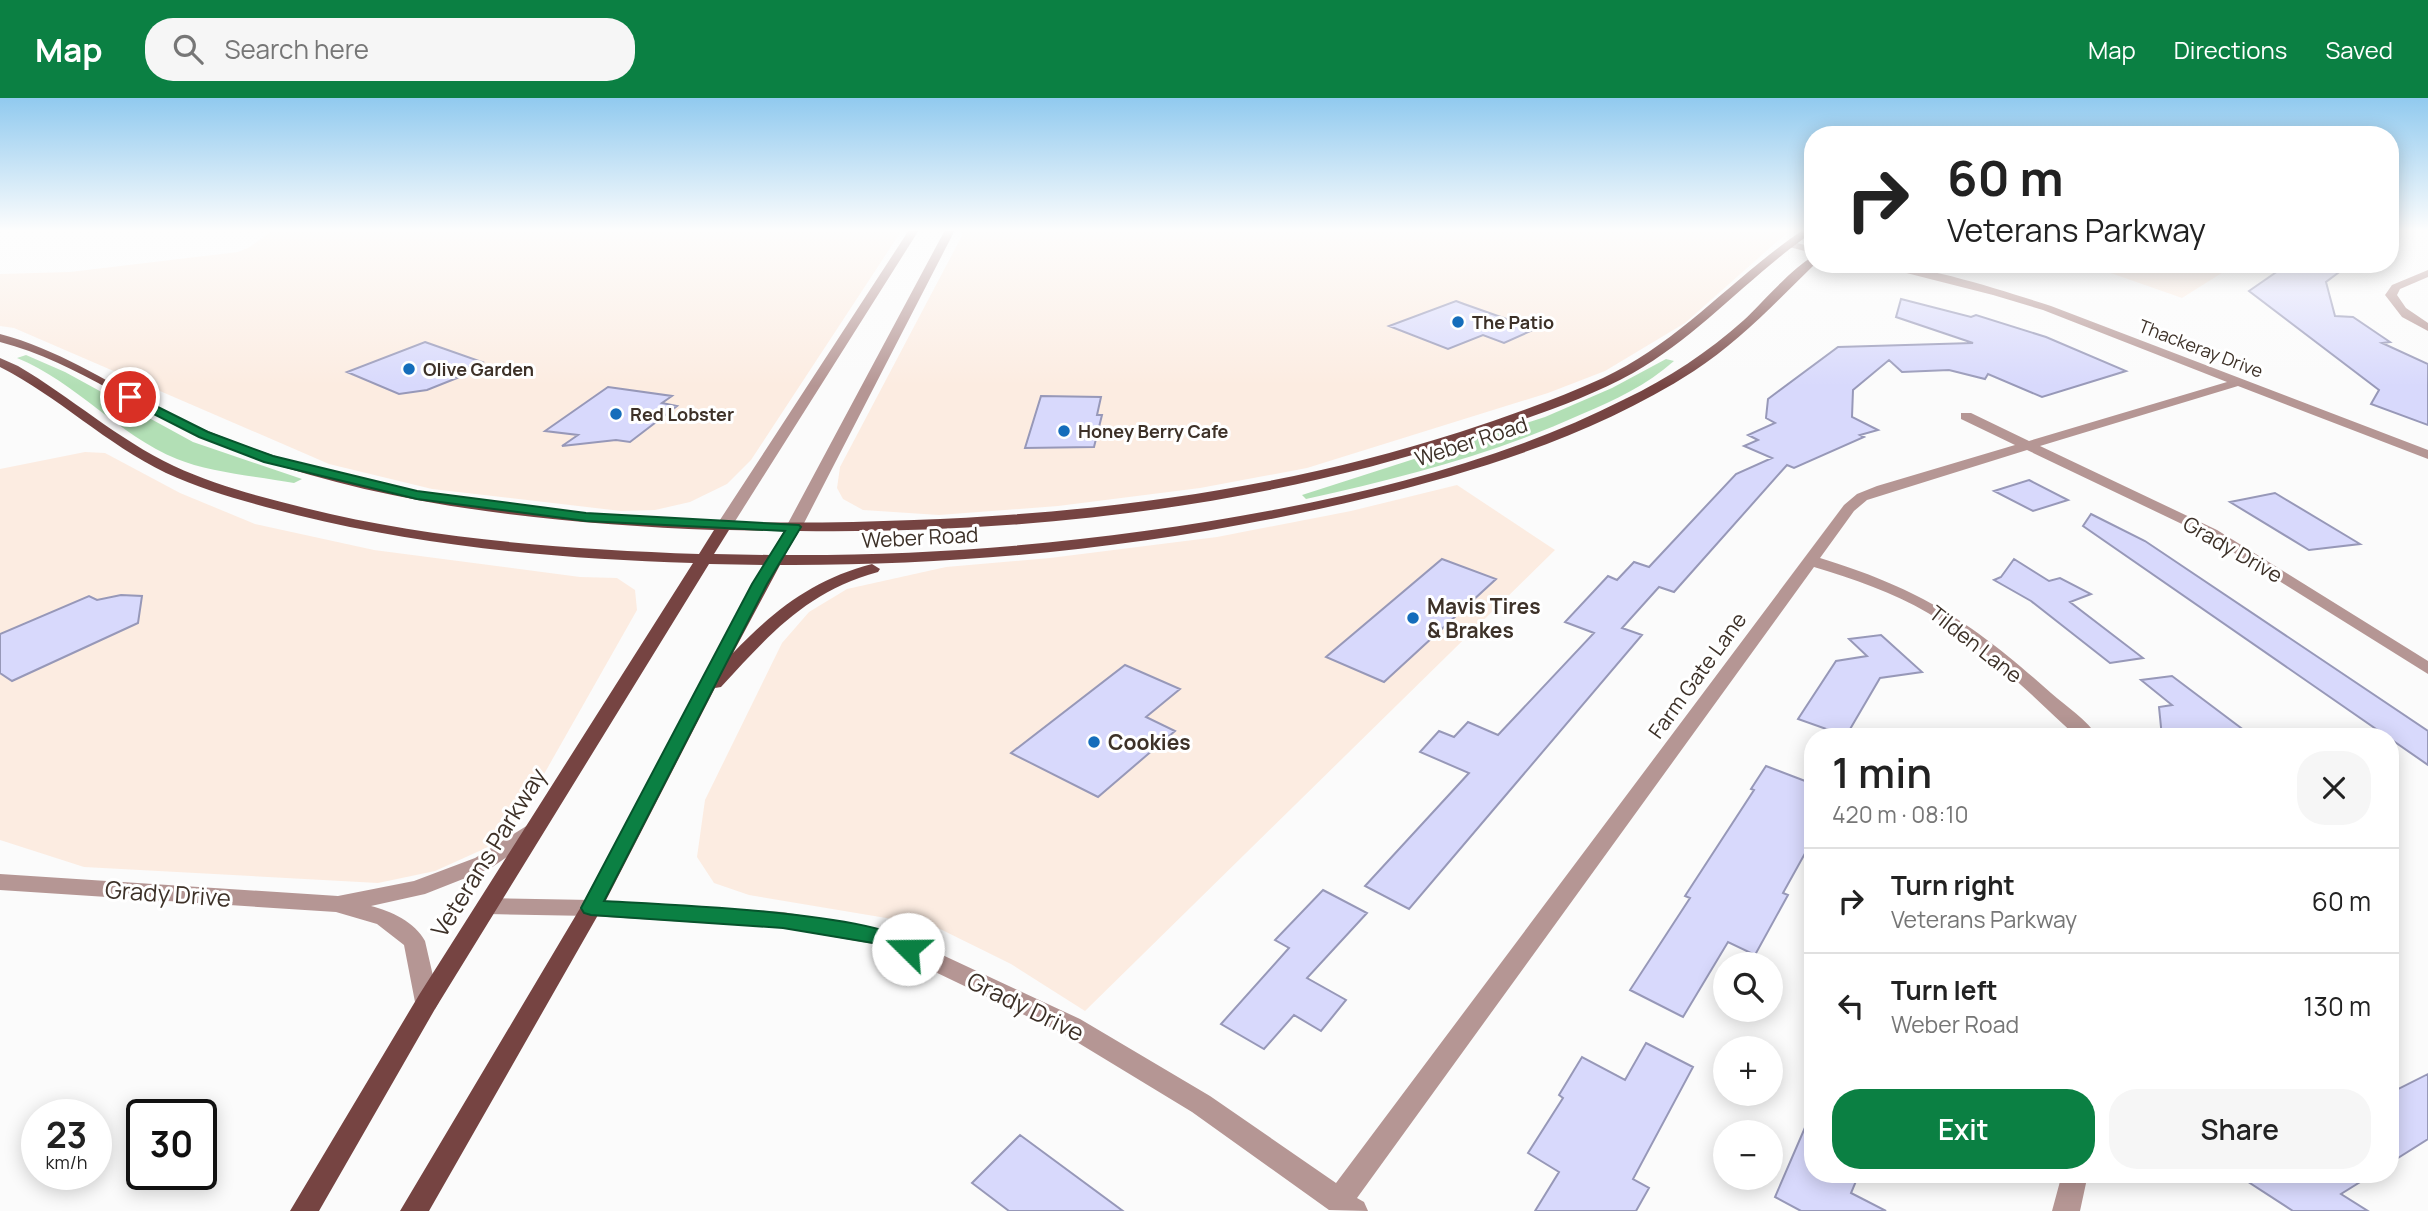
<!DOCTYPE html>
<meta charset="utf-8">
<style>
body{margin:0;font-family:Manrope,sans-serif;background:#f6f6f6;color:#222;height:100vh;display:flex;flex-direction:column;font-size:26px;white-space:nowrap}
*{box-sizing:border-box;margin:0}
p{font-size:23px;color:#767676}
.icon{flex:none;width:38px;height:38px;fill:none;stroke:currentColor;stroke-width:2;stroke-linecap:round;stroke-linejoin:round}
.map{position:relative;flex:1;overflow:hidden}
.panel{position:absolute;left:1804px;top:630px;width:595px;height:455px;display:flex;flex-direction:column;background:#fff;border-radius:28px;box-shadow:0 4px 18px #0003}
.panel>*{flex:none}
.guide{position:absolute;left:1804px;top:28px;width:595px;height:147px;border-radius:28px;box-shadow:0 4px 18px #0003;background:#fff;color:#222;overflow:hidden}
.fabs{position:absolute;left:1713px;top:854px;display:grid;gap:14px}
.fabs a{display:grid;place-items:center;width:70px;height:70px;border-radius:50%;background:#fff;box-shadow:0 4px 18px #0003;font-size:35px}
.speed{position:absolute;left:21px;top:1001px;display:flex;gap:14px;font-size:35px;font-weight:700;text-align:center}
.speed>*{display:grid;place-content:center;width:91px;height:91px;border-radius:50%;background:#fff;box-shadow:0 4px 18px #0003;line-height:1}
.speed small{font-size:18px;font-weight:400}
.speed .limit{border:4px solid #111;border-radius:10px;background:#fff;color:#111}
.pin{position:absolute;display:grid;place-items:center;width:60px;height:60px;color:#fff;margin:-30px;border:4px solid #fff;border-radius:50%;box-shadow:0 2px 7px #0007}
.me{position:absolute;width:77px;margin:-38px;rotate:292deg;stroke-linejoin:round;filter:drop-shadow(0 0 5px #0008)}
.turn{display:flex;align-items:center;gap:24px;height:147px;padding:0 28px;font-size:32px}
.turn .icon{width:91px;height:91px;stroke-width:2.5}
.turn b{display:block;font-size:49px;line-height:60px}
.round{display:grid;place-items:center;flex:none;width:74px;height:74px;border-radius:28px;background:#f6f6f6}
.head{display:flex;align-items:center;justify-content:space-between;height:119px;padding:0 28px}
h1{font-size:42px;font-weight:600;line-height:52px}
.cta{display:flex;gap:14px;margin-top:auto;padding:14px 28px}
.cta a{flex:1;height:80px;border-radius:28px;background:#0b8043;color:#fff;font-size:28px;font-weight:600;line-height:80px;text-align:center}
.cta a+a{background:#f6f6f6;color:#222}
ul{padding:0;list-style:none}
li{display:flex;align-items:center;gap:21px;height:105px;padding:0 28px;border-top:2px solid #e0e0e0}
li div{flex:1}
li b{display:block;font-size:26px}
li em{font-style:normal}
header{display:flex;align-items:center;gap:42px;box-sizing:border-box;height:98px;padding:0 35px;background:#0b8043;color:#fff}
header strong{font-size:33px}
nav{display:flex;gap:38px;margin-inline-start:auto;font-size:24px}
.search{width:490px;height:63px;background:#f6f6f6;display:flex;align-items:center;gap:18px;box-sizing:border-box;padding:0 24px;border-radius:28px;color:#767676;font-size:26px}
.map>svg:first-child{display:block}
.built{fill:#fcece1}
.green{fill:#b2dfb5}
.building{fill:#d8d9fc;stroke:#9798b8;stroke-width:2}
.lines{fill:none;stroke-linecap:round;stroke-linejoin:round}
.minor{fill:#b59694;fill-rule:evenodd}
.major{fill:#764442;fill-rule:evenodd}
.route{fill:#0b8043;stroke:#07532c;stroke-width:2}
.poi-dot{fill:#156dbb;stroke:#fff;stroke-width:2.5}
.labels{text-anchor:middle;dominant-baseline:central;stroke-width:6;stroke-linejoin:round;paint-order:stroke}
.far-poi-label{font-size:18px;font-weight:bold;fill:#3d3128;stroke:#fff;text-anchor:start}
.far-street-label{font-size:18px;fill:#3d3128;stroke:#fff}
.street-label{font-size:21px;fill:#3d3128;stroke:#fff}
.poi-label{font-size:21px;font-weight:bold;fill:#3d3128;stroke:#fff;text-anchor:start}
.near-street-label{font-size:24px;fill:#3d3128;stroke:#fff}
</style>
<header>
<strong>Map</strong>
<div class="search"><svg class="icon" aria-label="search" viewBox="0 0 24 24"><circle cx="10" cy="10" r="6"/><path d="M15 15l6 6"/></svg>Search here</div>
<nav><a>Map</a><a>Directions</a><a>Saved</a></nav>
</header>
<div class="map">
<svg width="2428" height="1113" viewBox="0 0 2428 1113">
<rect width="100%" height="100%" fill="#fbfbfb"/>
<path class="built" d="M 273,132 L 902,132 L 751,362 L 727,386 L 690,404 L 655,412 L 621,413 L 432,391 L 329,366 L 14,230 L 0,228 L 0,176 L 70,174 L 238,154 L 250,149 Z
M 965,132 L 1790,132 L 1685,225 L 1605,273 L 1548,295 L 1307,370 L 1200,390 L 1058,408 L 939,417 L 863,412 L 843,401 L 837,390 L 840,369 Z
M 2085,166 L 2236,166 L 2182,200 Z
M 85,354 L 105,355 L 180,395 L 255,426 L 374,452 L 580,479 L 617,480 L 635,492 L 637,512 L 518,722 L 486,750 L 435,773 L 378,785 L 84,769 L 0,742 L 0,371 Z
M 1457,387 L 1555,452 L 1085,913 L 1011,866 L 934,828 L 749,797 L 714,785 L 697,759 L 705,702 L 782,545 L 809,514 L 847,491 L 946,469 L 1050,460 L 1217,439 L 1351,413 Z"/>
<path class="green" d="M 26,257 L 65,274 L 193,344 L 302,381 L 294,385 C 260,379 208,374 177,361 C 118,337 76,284 17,260 Z
M 1666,261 L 1674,263 C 1647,287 1615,302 1582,316 C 1494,356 1400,380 1306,401 L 1302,397 L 1545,319 L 1612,290 Z"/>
<path class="building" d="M 2288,166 L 2350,166 L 2326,184 L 2335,218 L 2353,219 L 2390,244 L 2382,245 L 2428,266 L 2428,327 L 2371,306 L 2379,292 L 2249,193 Z
M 1901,201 L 1971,219 L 1976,217 L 2046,239 L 2126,273 L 2042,299 L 1988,276 L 1985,281 L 1949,272 L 1902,274 L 1889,262 L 1853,292 L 1852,319 L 1878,332 L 1860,337 L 1864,339 L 1794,370 L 1787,367 L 1674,494 L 1659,489 L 1622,530 L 1642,537 L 1409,811 L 1365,788 L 1469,675 L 1420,654 L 1439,633 L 1454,639 L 1468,624 L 1498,637 L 1594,535 L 1565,524 L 1608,478 L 1617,482 L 1634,464 L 1649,469 L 1736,376 L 1772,360 L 1744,348 L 1758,342 L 1748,337 L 1775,325 L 1766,320 L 1768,301 L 1838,249 L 1973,245 L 1896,219 Z
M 1456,203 L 1464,206 L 1535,231 L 1504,245 L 1483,237 L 1448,251 L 1389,228 Z
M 425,244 L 482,264 L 448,277 L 457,280 L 427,292 L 399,296 L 347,274 Z
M 608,289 L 672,298 L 662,305 L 677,308 L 630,344 L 616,342 L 562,348 L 578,337 L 545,333 Z
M 1041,298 L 1101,299 L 1097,317 L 1102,317 L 1094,349 L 1025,350 Z
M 2029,382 L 2068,402 L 2033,413 L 1994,393 Z
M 2275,395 L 2360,446 L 2309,452 L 2230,404 Z
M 2091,416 L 2145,443 L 2428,633 L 2428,667 L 2083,428 Z
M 1442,461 L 1496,481 L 1384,584 L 1326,559 Z
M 2014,461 L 2049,483 L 2060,480 L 2091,496 L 2070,504 L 2143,560 L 2110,565 L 2031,503 L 1994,482 L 2001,479 Z
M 121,497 L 142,498 L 138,525 L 12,583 L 0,575 L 0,536 L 89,498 L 97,502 Z
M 1881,537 L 1922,574 L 1880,580 L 1846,638 L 1798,621 L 1836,563 L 1867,558 L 1849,541 Z
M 1125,567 L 1180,591 L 1146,619 L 1175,633 L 1098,699 L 1011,655 Z
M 2172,578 L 2253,639 L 2162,639 L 2159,609 L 2172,607 L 2141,582 Z
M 1766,668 L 1813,686 L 1813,741 L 1783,795 L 1788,797 L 1755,857 L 1728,844 L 1683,919 L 1630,892 L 1690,800 L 1685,798 L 1754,692 L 1751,691 Z
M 1323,792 L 1367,815 L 1307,880 L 1346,902 L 1321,933 L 1294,917 L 1264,951 L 1221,926 L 1289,850 L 1275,842 Z
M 1646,945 L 1693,969 L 1633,1081 L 1649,1090 L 1636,1113 L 1535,1113 L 1559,1074 L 1528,1055 L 1563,1000 L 1559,997 L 1582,959 L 1625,982 Z
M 2428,976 L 2428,1041 L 2390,1065 L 2390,995 Z
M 1813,1011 L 1813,1076 L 1859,1076 L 1851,1095 L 1886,1113 L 1801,1113 L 1775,1099 Z
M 1020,1037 L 1123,1113 L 1009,1113 L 972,1085 Z
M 2236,1076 L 2373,1076 L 2341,1096 L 2368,1113 L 2293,1113 Z"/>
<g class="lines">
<path class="minor" d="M 909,132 L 919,132 L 732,428 L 729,431 L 719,431 L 716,428 Z
M 945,132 L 955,132 L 802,429 L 794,434 L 789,432 L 786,429 Z
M 1789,143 L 1813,149 L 1813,155 L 1785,148 L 1784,146 Z
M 1871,166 C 1924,166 2000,192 2051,208 L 2428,352 L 2428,361 L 2238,288 L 2040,348 L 2217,432 L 2428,563 L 2428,576 L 2207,438 L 2027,352 L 1867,402 L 1854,413 L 1820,460 C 1921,491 1973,525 2051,595 C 2066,608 2087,622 2098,639 L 2077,639 C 2030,596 1984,548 1928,515 C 1893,494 1853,481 1814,469 L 1357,1100 L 1364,1104 L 1368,1113 L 1329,1112 L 1192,1014 L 1062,935 L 879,847 L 783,830 L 591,818 L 488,816 L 480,814 L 477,808 L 480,802 L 488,800 L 591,802 L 783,814 L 891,833 L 1080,921 L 1210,998 L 1336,1085 L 1844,407 L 1857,396 L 1877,388 L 2015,347 L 1961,321 L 1961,315 L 1971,315 L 2029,343 L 2227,284 L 2043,212 L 1993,197 Z
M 2428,172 L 2428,179 L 2400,191 L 2397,197 L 2406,210 L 2428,225 L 2428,233 L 2402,219 L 2385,197 L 2392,187 Z
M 536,722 L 543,724 L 546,729 L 543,734 L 491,770 L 425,796 L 371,808 C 391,813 415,824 425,843 L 439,904 L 435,911 L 427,913 L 419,911 L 415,904 L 404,847 L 377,826 L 336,814 L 0,792 L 0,776 L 338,798 L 414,783 L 475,760 Z
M 2062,1076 L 2088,1076 L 2080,1113 L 2052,1113 Z"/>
<path class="major" d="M 1803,132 L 1813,134 C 1750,177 1700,237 1633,275 C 1582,303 1525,321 1471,339 C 1255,410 1025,436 799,433 L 785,457 C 951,458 1116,442 1279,411 C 1397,388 1517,356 1625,301 C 1669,280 1708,254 1744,222 C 1761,206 1795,167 1813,159 L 1815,166 C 1776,204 1739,244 1694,273 C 1598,335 1485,371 1375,398 C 1180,446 980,468 780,467 L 733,555 C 774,512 814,481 872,466 L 880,471 L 878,474 C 806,494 770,536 721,589 L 715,590 L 602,810 L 429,1113 L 400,1113 L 582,807 L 764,467 L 709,466 L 435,911 L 319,1113 L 290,1113 L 419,897 L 693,465 C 560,461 427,449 297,417 C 253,406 208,394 166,375 C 106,346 59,299 0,269 L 0,260 L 18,268 C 71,299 117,341 174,368 C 215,387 260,399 305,410 C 433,442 567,451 699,456 L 714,432 C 549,426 375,407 220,347 C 144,318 79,264 0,244 L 0,236 C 57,251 104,282 156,309 C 207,335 261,355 316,370 C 509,421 716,430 914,422 C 1100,415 1283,391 1460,334 C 1508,318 1557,301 1603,280 C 1680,244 1733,179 1803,132 ZM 729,432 L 784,433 L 770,457 L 714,456 Z"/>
</g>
<linearGradient id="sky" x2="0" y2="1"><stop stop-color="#91caef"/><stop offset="0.46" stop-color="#fdfdfd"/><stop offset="1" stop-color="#fdfdfd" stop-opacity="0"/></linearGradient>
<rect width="2428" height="288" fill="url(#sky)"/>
<path class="route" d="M 126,297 L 134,297 L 208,334 L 273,358 L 417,393 L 586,415 L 799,427 L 801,429 L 767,486 L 604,803 C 653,806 898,814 918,851 L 915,857 L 908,859 L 879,846 L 783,830 L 591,817 L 584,815 L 581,810 L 752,486 L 785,433 L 586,423 L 417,401 L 264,364 L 199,339 L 126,302 Z"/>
<g class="poi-dot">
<circle cx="1458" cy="224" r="7"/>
<circle cx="409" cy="271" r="7"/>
<circle cx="616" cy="316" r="7"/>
<circle cx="1064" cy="333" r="7"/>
<circle cx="1413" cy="520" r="7"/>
<circle cx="1094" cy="644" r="7"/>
</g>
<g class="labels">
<g class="far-poi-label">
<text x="1472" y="224">The Patio</text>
<text x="423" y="271">Olive Garden</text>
<text x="630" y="316">Red Lobster</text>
<text x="1078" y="333">Honey Berry Cafe</text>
</g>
<g class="far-street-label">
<text transform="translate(2201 250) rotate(21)">Thackeray Drive</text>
</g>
<g class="street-label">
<text transform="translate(1471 343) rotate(-18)">Weber Road</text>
<text transform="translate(920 439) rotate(-3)">Weber Road</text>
<text transform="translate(2233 451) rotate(30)">Grady Drive</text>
<text transform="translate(1976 546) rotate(38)">Tilden Lane</text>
<text transform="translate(1697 577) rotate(-54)">Farm Gate Lane</text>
</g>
<g class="poi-label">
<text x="1427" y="508">Mavis Tires<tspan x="1427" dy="24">&amp; Brakes</tspan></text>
<text x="1108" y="644">Cookies</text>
</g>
<g class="near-street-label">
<text transform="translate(488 754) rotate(-58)">Veterans Parkway</text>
<text transform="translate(168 795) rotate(4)">Grady Drive</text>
<text transform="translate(1026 908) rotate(26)">Grady Drive</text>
</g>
</g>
</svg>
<div class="fabs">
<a><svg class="icon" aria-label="search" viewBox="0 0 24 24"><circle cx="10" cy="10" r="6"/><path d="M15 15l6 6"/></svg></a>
<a>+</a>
<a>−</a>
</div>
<div class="speed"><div>23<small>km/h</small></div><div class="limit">30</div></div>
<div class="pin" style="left:130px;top:299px;background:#d93025"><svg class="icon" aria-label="arrive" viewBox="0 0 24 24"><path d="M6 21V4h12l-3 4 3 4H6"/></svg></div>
<svg class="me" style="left:908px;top:851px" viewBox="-20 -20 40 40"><circle r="19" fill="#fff"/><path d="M0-13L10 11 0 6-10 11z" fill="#0b8043"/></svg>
<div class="guide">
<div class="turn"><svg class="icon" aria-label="right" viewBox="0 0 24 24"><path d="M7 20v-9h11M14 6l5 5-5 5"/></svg><div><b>60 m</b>Veterans Parkway</div></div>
</div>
<section class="panel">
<div class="head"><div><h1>1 min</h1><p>420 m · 08:10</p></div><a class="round"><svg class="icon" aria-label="close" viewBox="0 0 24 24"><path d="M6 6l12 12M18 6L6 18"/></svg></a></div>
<ul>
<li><svg class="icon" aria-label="right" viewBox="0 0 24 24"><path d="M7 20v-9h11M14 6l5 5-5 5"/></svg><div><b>Turn right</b><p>Veterans Parkway</p></div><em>60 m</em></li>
<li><svg class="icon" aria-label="left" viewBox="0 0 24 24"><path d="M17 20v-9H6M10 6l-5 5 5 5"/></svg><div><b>Turn left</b><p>Weber Road</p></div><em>130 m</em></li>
</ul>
<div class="cta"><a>Exit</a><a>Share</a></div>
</section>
</div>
